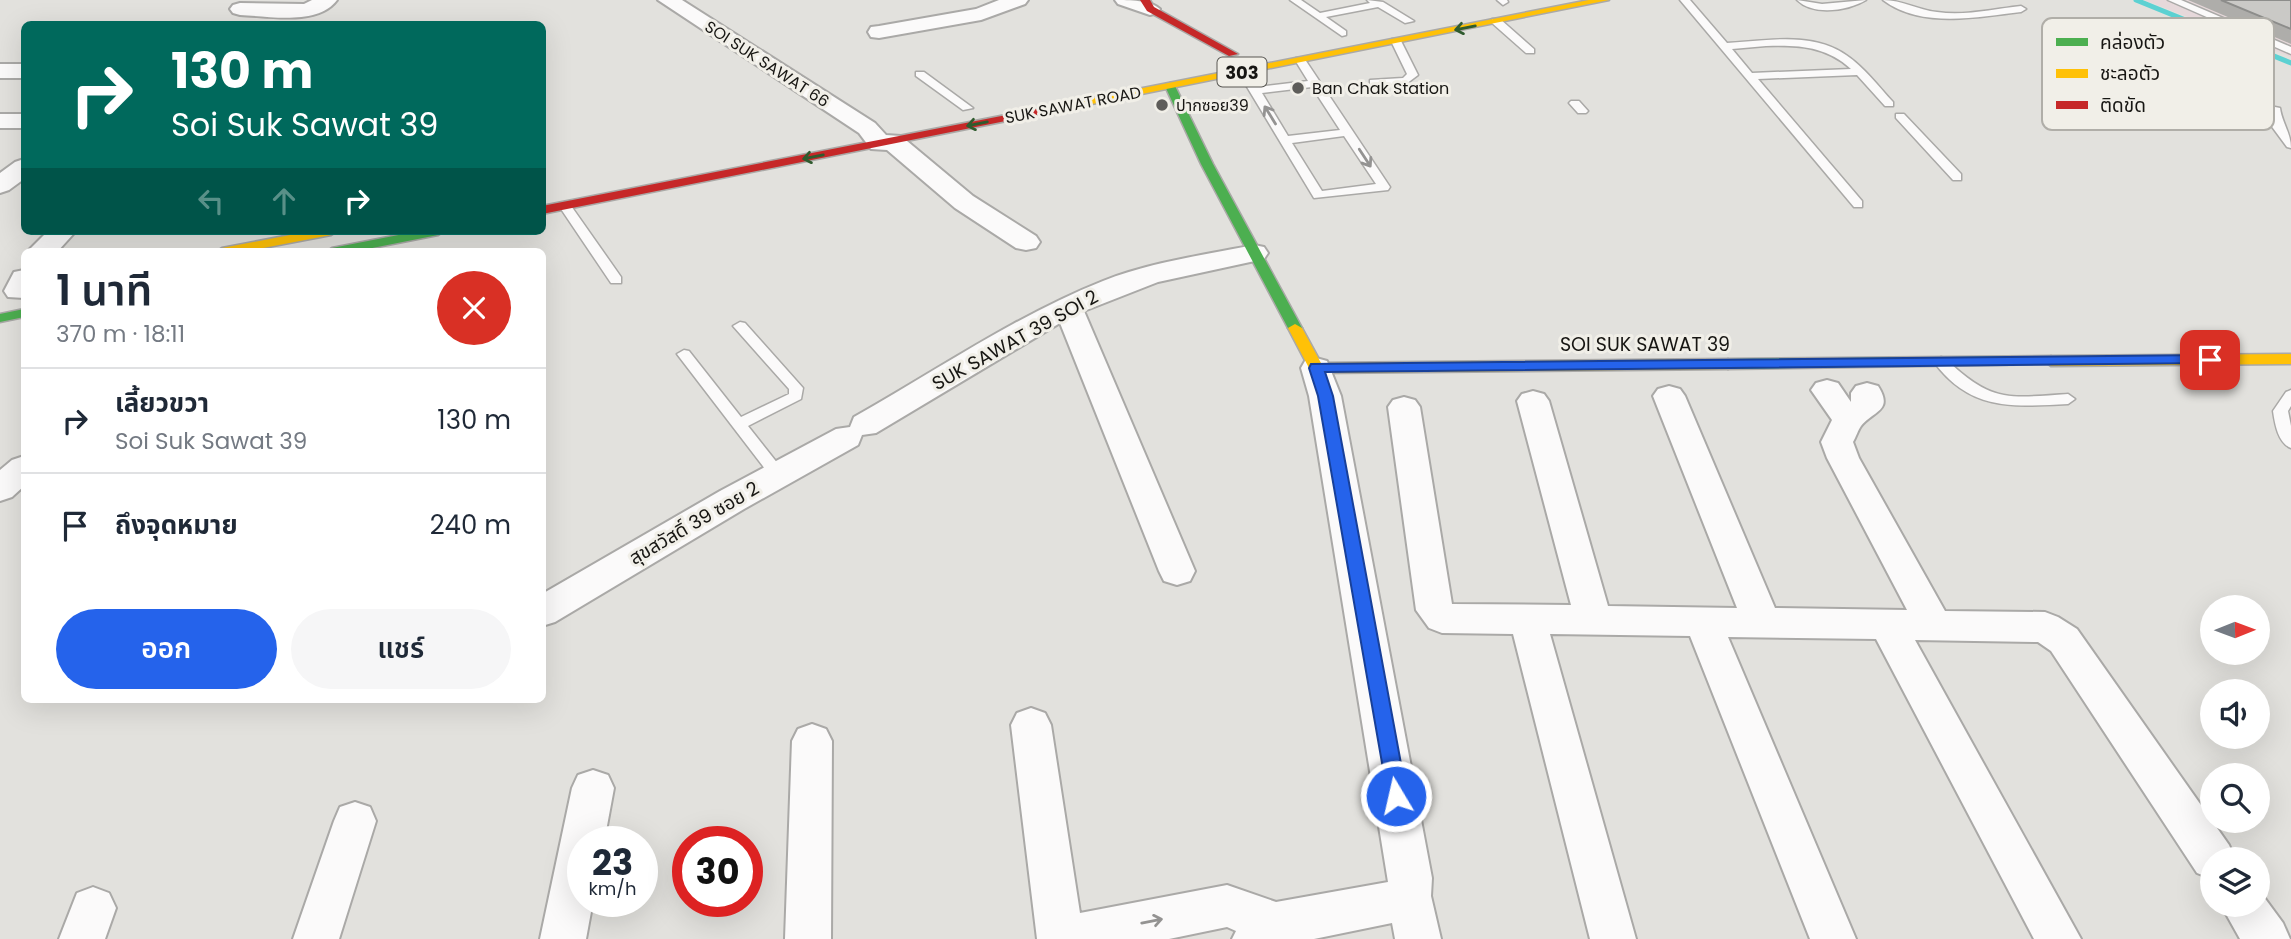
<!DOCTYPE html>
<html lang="th">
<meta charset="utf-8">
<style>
body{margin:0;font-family:Poppins,"Noto Sans Thai",sans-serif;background:#f6f6f7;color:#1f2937;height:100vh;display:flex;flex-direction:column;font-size:26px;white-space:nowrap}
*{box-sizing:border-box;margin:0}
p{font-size:23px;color:#747a83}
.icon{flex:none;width:38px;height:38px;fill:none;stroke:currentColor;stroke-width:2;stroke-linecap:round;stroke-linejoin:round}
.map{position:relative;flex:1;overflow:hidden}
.details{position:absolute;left:21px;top:248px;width:525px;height:455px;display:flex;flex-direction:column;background:#fff;border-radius:10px;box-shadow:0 7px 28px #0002}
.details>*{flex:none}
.banner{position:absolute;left:21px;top:21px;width:525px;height:214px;border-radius:10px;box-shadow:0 7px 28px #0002;background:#00695c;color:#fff;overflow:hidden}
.needle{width:46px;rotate:89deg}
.buttons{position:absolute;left:2200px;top:595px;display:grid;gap:14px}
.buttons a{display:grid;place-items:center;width:70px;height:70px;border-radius:50%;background:#fff;box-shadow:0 7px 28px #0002;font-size:35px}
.speed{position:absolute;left:567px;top:826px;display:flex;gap:14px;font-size:35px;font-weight:700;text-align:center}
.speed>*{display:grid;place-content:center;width:91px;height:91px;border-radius:50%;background:#fff;box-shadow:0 7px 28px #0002;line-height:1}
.speed small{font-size:18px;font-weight:400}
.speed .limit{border:10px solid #d22;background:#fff;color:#111}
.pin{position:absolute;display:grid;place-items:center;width:60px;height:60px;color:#fff;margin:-30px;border-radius:14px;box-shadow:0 4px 10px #0006}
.me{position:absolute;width:77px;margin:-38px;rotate:351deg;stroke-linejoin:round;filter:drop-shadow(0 0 5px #0008)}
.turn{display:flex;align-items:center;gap:24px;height:147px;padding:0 35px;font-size:32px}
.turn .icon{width:91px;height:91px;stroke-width:2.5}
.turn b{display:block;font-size:49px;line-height:60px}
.lanes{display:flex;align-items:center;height:66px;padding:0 35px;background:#0003;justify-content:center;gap:35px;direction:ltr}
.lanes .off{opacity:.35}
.round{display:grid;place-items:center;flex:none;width:74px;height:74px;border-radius:37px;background:#f6f6f7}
.head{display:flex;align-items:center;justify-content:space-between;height:119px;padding:0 35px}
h1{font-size:42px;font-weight:600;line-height:52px}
.action{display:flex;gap:14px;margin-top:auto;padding:14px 35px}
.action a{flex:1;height:80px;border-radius:42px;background:#2563eb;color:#fff;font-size:28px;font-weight:600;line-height:80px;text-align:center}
.action a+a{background:#f6f6f7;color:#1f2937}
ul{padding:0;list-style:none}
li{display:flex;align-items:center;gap:21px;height:105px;padding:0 35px;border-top:2px solid #e0e1e3}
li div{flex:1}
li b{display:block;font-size:26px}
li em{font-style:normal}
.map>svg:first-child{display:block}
.commercial{fill:#e6d8da}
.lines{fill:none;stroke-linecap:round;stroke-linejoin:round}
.stream{stroke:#5cd1d2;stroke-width:5}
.lane-casing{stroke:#aaa9a7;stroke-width:3}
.street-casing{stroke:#aaa9a7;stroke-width:4}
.fast-casing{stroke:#aaa9a7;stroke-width:3}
.slow-casing{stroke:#aaa9a7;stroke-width:3}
.jam-casing{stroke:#aaa9a7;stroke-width:3}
.lane{fill:#fbfafa;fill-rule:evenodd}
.street{fill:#fbfafa;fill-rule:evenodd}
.fast{fill:#4caf50;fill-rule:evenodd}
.slow{fill:#ffc107;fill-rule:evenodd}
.jam{fill:#c62828;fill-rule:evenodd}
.wall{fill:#aeadaa}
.building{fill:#cac9c6;stroke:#8d8d8b;stroke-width:2}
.oneway{stroke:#2f5b2e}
.oneway2{stroke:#949392}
.route{fill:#2563eb;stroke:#184099;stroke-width:2}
.poi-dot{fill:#5e5d5a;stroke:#f1efe8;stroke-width:2.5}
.labels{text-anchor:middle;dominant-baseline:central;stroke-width:6;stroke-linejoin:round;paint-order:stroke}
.far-street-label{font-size:16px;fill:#171613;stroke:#f1efe8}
.far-poi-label{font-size:16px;fill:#171613;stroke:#f1efe8;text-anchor:start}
.shield{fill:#f1efe8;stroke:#585753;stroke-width:2}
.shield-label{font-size:18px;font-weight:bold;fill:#171613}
.street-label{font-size:19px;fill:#171613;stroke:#f1efe8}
.key{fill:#f1efe8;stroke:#b0aea8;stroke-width:2}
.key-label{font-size:19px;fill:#171613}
</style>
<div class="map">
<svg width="2291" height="939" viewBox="0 0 2291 939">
<rect width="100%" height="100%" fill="#e2e1dd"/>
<path class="commercial" d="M 2144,0 L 2291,0 L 2291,57 Z"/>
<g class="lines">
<path class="stream" d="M 2136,0 L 2291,63"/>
<defs>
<path id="lane" d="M 1290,0 L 1301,0 L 1320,13 L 1370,3 L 1367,0 L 1383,2 L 1414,21 L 1405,23 L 1378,7 L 1326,17 L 1346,31 L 1346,35 L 1342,36 Z
M 1497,0 L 1507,0 L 1508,2 L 1503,5 Z
M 1680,0 L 1690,0 L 1727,43 C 1765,41 1812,31 1846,55 C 1864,67 1878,86 1893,102 L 1893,106 L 1885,106 L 1857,75 L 1758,79 L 1862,201 L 1862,207 L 1854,207 ZM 1766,46 C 1798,45 1826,46 1851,69 L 1752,73 L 1732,49 Z
M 1797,0 L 1822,4 L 1866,0 C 1848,11 1813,16 1797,0 Z
M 1883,0 C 1902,0 1918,10 1937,12 C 1965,16 1994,9 2021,6 L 2026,9 L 2021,12 C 1978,17 1921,29 1883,0 Z
M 2168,0 L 2181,0 L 2291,47 L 2291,54 Z
M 1492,19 L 1500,19 L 1534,49 L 1534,53 L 1526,53 L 1492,23 Z
M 1392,39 L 1400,39 L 1418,75 L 1406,84 L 1370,84 L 1370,80 L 1403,78 L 1407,74 L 1391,41 Z
M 1296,58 L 1304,58 L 1390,187 L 1388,190 L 1314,198 L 1238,72 L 1247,70 L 1258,87 L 1308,81 L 1295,60 ZM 1312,87 L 1340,130 L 1288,136 L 1262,93 ZM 1344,136 L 1376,184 L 1322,191 L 1292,143 Z
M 916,72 L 924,72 L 973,108 L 963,110 L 916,76 Z
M 1571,101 L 1579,101 L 1588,111 L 1586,113 L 1578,113 L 1569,103 Z
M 2270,106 L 2280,108 C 2282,123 2291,133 2291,148 L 2287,147 L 2270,124 Z
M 1896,114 L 1904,114 L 1961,174 L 1961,180 L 1953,180 L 1896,118 Z
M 565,202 L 569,203 L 621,277 L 621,283 L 611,283 L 559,206 Z
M 740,322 L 745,323 L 803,388 L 801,399 L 748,426 L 786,474 L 778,480 L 772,478 L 677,354 L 684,350 L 689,351 L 741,417 L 789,394 L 789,389 L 733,326 Z
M 1941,357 L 1946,359 C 1991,403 2009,398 2068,394 L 2075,399 L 2068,404 C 2013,407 1970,411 1934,362 Z
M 2291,390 L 2291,406 L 2288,411 L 2291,426 L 2291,448 C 2278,443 2275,424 2273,411 L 2286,392 Z"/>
<path id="street" d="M 312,0 L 337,0 C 318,26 268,16 240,15 L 233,13 L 230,9 L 233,5 L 240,3 L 304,4 Z
M 658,0 L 682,0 L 875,123 L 886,135 L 901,136 L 973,196 L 1036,236 L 1040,242 L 1036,248 L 1026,250 L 1016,248 L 955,208 L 887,150 L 871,149 L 859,133 Z
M 999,0 L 1028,0 L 1025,4 L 981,20 L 879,38 L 871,37 L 868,32 L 871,27 L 879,26 L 976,9 Z
M 1115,0 C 1130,0 1150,0 1160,9 L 1157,13 L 1150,15 L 1118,4 Z
M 0,64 L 24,64 L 24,78 L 0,78 Z
M 0,114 L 24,114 L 24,128 L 0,128 Z
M 24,159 L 24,179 L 9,190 L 0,193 L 0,173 L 15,162 Z
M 48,231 L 76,231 L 57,252 L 27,252 Z
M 1254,245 L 1264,247 L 1268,253 L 1264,259 L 1158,282 L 1084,311 L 1195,571 L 1190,581 L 1177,585 L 1164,581 L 1159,571 L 1060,323 L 876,433 L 862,435 L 858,445 L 744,509 L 555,622 L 542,626 L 542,594 L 720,491 L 836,429 L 850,427 L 854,417 C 936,371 1015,316 1103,281 C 1151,262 1204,255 1254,245 Z
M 24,270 L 24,298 L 8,297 L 4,291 L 14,272 Z
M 1316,358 L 1327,361 L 1341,396 L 1432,878 L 1431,896 L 1441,939 L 1395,939 L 1392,923 L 1314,939 L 1232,939 L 1236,931 L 1227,927 L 1169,939 L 1037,939 L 1011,725 L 1017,713 L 1031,708 L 1045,713 L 1051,725 L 1080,913 L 1227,885 L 1276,902 L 1388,882 L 1309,396 L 1301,368 L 1305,361 Z
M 1827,380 L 1838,383 L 1851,402 L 1851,393 L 1856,386 L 1867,383 L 1878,386 C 1894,411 1873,411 1861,426 C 1858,430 1856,437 1853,442 L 1859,458 L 1945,611 L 2045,612 L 2058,617 L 2077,629 L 2229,845 L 2235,859 L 2212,859 L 2212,879 L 2197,873 L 2051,651 L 2038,642 L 1915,640 L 2081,939 L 2034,939 L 1876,639 L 1728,637 L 1856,939 L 1810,939 L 1690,636 L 1550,634 L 1636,939 L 1590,939 L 1513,634 L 1442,633 L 1429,628 L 1416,610 L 1388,407 L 1393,400 L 1404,397 L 1415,400 L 1420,407 L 1452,604 L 1571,605 L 1517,401 L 1522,394 L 1533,391 L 1544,394 L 1549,401 L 1608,606 L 1737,608 L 1653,396 L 1658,389 L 1669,386 L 1680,389 L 1685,396 L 1775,608 L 1907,610 L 1827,458 L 1821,442 L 1832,420 L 1811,390 L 1816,383 Z
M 24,456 L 24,486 L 12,497 L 0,501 L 0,470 L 12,460 Z
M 812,724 L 826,729 L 832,741 L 831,939 L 785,939 L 792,741 L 798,729 Z
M 593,770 L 608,775 L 614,788 L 604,842 L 583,842 L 583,901 L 593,901 L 586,939 L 540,939 L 572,788 L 578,775 Z
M 355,802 L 370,807 L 376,821 L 339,939 L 293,939 L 334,821 L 340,807 Z
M 93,887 L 109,893 L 116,908 L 105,939 L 59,939 L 77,893 Z
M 2258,889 L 2283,923 L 2290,939 L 2240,939 L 2221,905 L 2258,905 Z"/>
<path id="fast" d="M 1170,83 L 1175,86 L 1213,164 L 1302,328 L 1300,331 L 1295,332 L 1288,328 L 1201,164 L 1165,86 Z
M 419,231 L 444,231 L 438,235 L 352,252 L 326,252 L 332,248 Z
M 24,309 L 24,317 L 0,322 L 0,314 Z
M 2051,356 L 2058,361 L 2056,364 L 1728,369 L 1721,364 L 1728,359 Z"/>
<path id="slow" d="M 1589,0 L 1609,0 L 1062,110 L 1056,107 L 1062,104 Z
M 311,231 L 337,231 L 331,235 L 242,252 L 216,252 L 222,248 Z
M 1295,324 L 1302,328 L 1321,363 L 1728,359 L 1735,364 L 1728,369 L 1316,373 L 1309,368 L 1288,328 Z
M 2291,354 L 2291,364 L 2051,366 L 2044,361 L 2051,356 Z"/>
<path id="jam" d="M 1140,0 L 1150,0 L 1154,7 L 1238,54 L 1229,56 L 1147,11 Z
M 1062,104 L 1068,107 L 1066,109 L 542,214 L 542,206 Z"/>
</defs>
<use href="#lane" class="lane-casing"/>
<use href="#street" class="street-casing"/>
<use href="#fast" class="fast-casing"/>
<use href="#slow" class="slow-casing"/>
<use href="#jam" class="jam-casing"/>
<use href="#lane" class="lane"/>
<use href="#street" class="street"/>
<use href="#fast" class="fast"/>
<use href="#slow" class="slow"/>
<use href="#jam" class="jam"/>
</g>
<path class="wall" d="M 2188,0 L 2291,0 L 2291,44 Z"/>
<path class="building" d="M 2221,0 L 2291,0 L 2291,29 Z"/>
<defs><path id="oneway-shaft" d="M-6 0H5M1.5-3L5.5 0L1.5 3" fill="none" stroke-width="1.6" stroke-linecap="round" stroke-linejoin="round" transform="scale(1.75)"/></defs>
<g class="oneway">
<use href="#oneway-shaft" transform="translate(1465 28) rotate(169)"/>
<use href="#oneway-shaft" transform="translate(977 124) rotate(169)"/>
<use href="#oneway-shaft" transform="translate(813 157) rotate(169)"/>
</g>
<g class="oneway2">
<use href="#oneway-shaft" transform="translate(1270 115) rotate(-122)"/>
<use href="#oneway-shaft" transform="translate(1365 158) rotate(57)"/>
<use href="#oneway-shaft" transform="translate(1152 921) rotate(-11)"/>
</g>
<path class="route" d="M 2210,355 L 2217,360 L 2215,363 L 1325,372 L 1333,396 L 1407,796 L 1404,803 L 1396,805 L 1389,803 L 1318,396 L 1309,368 L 1311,364 Z"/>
<g class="poi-dot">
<circle cx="1298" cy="88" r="7"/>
<circle cx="1162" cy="105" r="7"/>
</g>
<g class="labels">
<g class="far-street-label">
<text transform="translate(767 64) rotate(33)">SOI SUK SAWAT 66</text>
<text transform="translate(1073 105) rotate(-11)">SUK SAWAT ROAD</text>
</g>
<g class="far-poi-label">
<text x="1312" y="88">Ban Chak Station</text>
<text x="1176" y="105">ปากซอย39</text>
</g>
<rect class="shield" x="1217.5" y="57.5" width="49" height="29" rx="5"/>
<g class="shield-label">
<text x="1242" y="72">303</text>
</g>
<g class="street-label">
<text transform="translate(1015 340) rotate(-29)">SUK SAWAT 39 SOI 2</text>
<text x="1645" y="344">SOI SUK SAWAT 39</text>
<text transform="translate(694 523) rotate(-30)">สุขสวัสดิ์ 39 ซอย 2</text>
</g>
</g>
<rect x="2042" y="18" width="232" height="112" rx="10" class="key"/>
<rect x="2056" y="38" width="32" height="8" fill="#4caf50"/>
<rect x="2056" y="69" width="32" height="9" fill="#ffc107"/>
<rect x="2056" y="101" width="32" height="8" fill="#c62828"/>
<g class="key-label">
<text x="2100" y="49">คล่องตัว</text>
<text x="2100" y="80">ชะลอตัว</text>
<text x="2100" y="112">ติดขัด</text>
</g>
</svg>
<div class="buttons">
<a><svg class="needle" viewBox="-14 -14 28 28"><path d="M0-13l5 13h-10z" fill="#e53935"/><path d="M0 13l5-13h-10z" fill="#747a83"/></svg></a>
<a><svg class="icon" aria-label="sound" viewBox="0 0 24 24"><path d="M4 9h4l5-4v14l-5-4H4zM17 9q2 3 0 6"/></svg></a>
<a><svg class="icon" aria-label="search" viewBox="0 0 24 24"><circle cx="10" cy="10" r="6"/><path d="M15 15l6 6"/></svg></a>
<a><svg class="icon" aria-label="layers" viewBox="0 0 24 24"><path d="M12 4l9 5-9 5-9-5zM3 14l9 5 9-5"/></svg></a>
</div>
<div class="speed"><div>23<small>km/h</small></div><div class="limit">30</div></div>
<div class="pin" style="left:2210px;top:360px;background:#d93025"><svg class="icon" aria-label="arrive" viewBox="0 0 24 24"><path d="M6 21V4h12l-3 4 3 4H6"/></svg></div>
<svg class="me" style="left:1396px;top:796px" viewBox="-20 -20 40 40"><circle r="17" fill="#2563eb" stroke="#fff" stroke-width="3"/><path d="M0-11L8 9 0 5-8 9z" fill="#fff"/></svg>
<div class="banner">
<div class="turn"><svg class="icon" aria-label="right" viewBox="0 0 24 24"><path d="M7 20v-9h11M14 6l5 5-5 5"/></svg><div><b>130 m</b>Soi Suk Sawat 39</div></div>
<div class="lanes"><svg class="icon off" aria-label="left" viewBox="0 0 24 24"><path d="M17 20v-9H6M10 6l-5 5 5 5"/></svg><svg class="icon off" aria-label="ahead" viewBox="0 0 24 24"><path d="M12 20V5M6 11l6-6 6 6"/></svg><svg class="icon" aria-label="right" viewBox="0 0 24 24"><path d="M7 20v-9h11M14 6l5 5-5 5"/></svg></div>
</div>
<section class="details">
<div class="head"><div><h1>1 นาที</h1><p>370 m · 18:11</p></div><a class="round" style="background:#d93025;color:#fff"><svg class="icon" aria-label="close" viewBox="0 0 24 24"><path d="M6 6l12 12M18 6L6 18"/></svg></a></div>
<ul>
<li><svg class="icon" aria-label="right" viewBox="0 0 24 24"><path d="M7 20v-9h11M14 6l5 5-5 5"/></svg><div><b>เลี้ยวขวา</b><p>Soi Suk Sawat 39</p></div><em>130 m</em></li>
<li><svg class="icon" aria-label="arrive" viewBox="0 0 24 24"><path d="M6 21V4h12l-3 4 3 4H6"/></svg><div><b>ถึงจุดหมาย</b></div><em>240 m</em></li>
</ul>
<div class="action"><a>ออก</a><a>แชร์</a></div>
</section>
</div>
